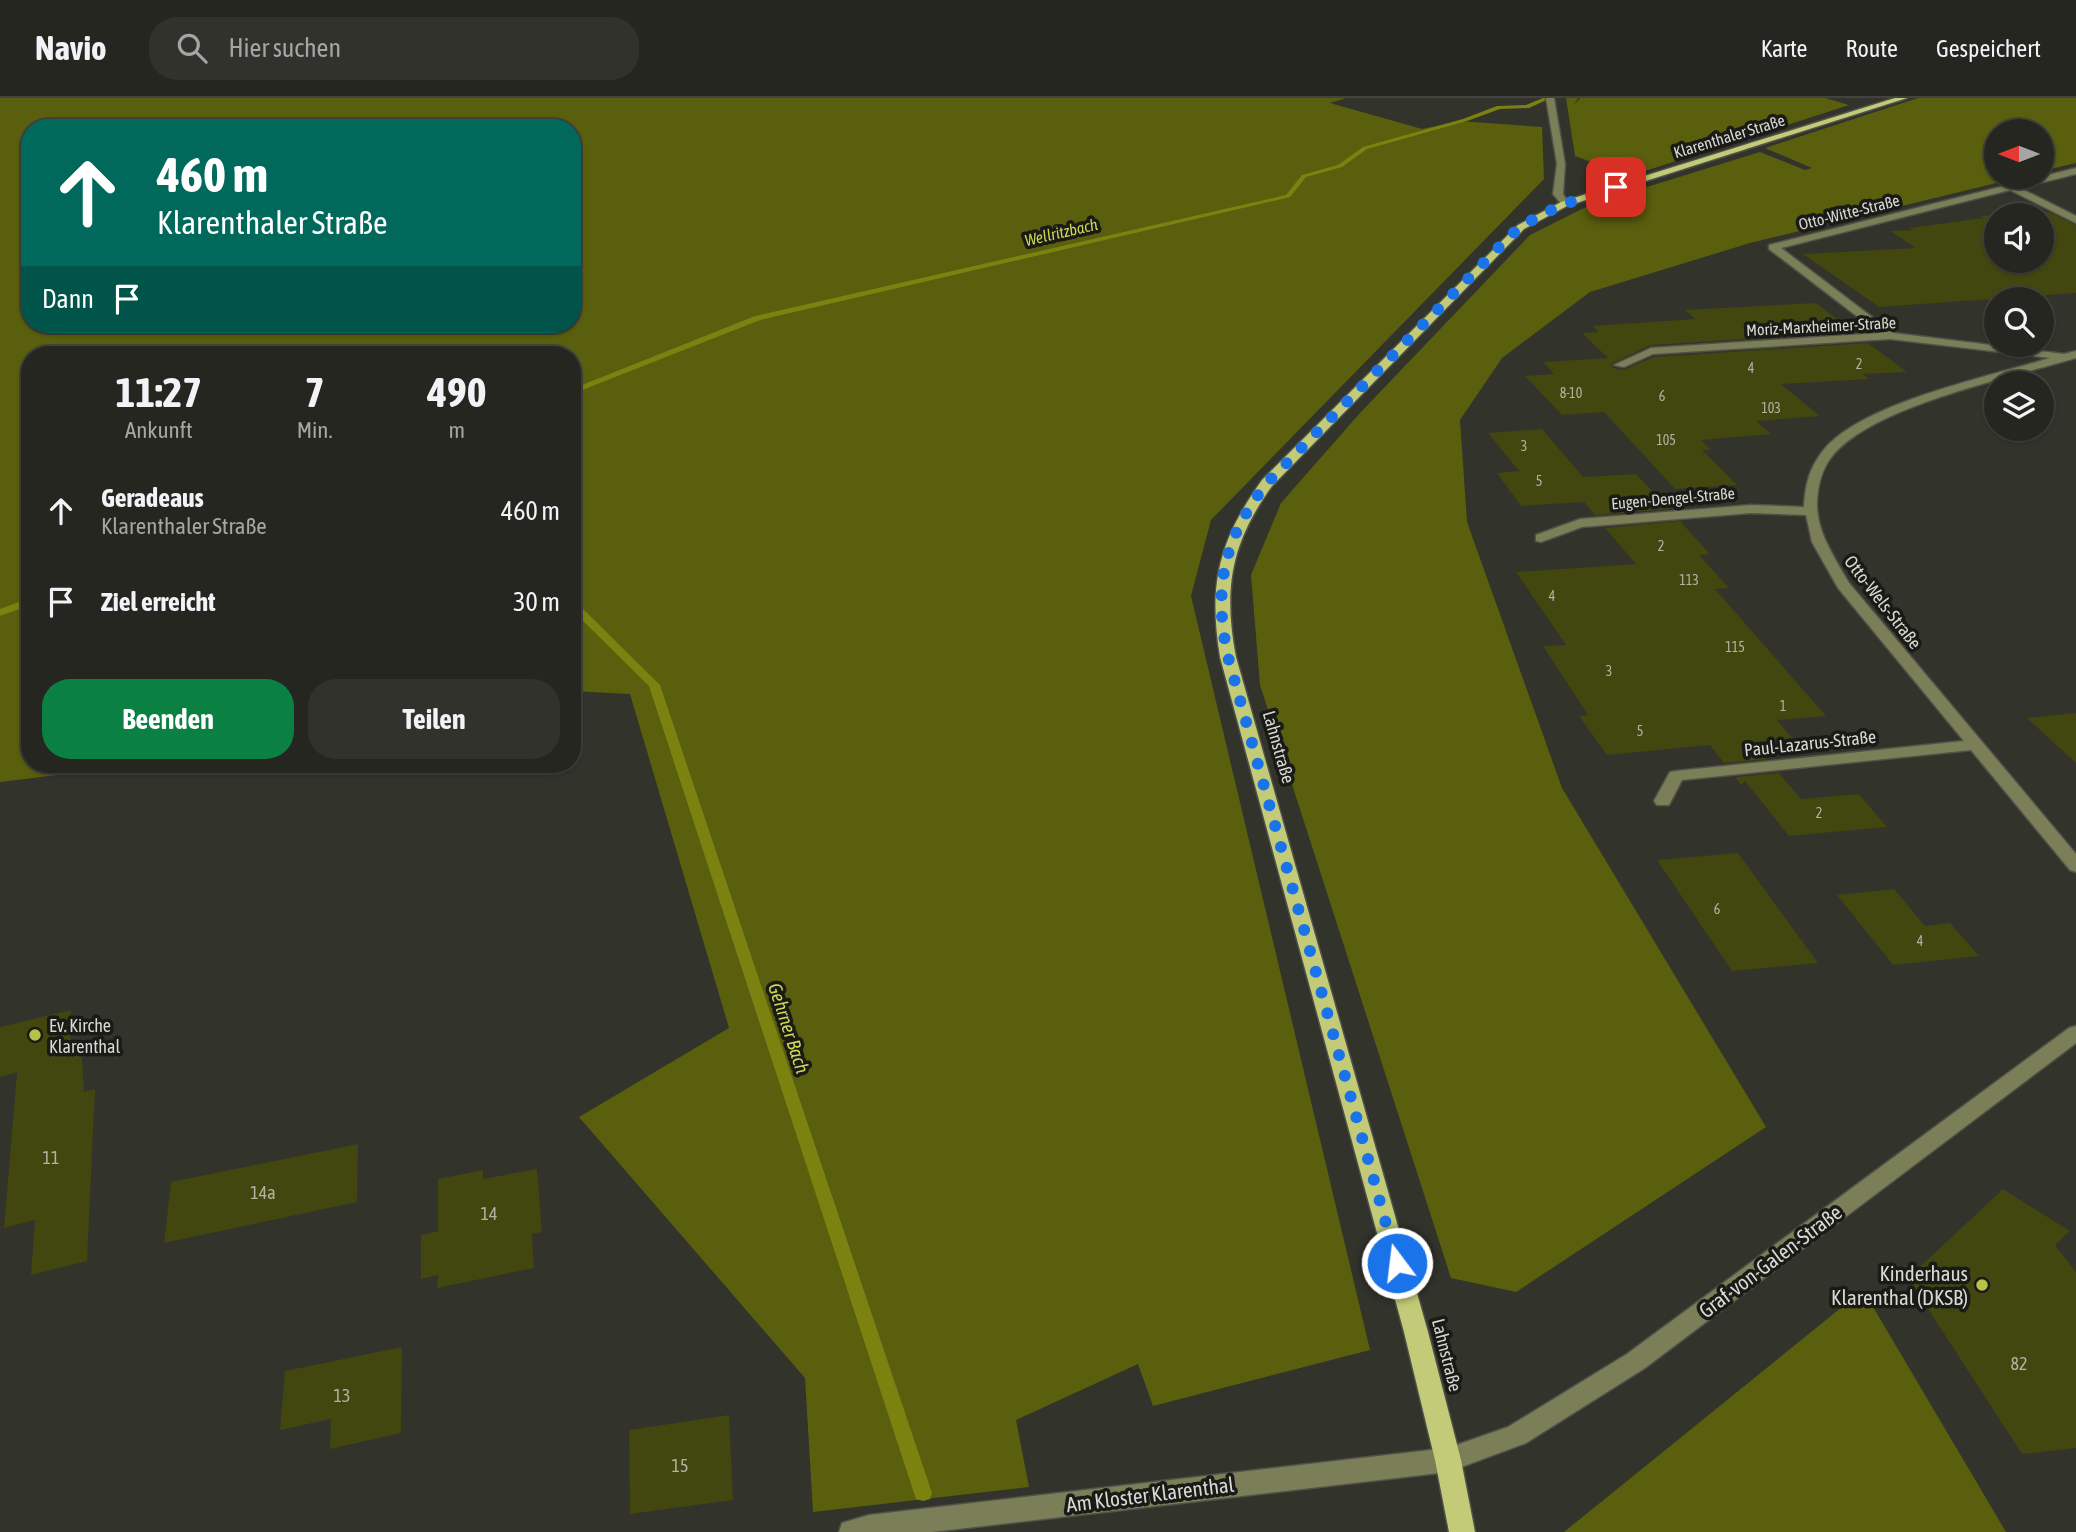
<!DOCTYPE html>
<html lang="de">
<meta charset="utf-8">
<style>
body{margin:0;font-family:"Asap Condensed",sans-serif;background:#32322d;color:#f1f3f6;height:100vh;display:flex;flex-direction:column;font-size:26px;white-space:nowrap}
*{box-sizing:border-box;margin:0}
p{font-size:23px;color:#a4a5a5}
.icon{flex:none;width:38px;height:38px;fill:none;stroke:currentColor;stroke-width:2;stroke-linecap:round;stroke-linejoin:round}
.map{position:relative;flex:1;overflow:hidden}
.details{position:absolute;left:21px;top:248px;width:560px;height:427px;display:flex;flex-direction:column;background:#262620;border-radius:28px;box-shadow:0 2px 5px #0004,0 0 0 2px #42433e}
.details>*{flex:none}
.guide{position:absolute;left:21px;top:21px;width:560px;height:214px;border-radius:28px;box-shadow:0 2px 5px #0004,0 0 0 2px #42433e;background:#00695c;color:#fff;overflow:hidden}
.needle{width:46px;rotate:270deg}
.controls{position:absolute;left:1984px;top:21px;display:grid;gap:14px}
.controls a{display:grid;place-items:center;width:70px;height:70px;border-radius:50%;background:#262620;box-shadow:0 2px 5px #0004,0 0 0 2px #42433e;font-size:35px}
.pin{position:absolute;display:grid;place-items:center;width:60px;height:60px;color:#fff;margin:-30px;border-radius:14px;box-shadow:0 4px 10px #0006}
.me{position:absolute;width:77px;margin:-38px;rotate:345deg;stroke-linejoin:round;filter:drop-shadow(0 0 5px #0008)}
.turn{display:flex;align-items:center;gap:24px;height:147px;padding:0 21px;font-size:32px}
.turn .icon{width:91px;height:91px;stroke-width:2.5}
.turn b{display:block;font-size:49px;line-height:60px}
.then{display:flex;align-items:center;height:66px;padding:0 21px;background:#0003;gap:14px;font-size:26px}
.eta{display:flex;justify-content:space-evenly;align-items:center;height:119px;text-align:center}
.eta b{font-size:42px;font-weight:700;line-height:49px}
.button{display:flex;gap:14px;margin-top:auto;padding:14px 21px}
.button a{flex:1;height:80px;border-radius:28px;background:#0b8043;color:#fff;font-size:28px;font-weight:700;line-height:80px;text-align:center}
.button a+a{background:#32322d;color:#f1f3f6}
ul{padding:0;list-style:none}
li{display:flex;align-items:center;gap:21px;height:91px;padding:0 21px}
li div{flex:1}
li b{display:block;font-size:26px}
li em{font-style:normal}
header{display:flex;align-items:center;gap:42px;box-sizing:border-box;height:98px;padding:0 35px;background:#262620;border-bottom:2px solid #42433e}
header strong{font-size:33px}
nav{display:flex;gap:38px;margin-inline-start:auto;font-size:24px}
.search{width:490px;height:63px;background:#32322d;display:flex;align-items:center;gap:18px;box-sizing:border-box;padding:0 24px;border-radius:28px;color:#a4a5a5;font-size:26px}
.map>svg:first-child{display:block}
.green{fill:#5a5f0e;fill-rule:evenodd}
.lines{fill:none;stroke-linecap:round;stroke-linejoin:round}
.stream{fill:#7b8210;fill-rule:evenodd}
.building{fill:#42460f;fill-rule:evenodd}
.minor-casing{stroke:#505149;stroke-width:3}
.major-casing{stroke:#505149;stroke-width:3}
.minor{fill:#7a7f58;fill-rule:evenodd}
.major{fill:#c3cb78;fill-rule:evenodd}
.route{stroke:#1a73e8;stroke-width:12;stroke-dasharray:0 21.6}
.poi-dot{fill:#b8c147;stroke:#1a1a16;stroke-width:2.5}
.labels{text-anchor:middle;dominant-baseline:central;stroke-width:7;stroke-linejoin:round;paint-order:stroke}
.number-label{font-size:14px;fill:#b2b4a2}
.far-street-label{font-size:16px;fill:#d8d9d3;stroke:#1a1a16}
.far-water-label{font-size:16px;font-style:italic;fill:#ced853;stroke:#1a1a16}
.street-label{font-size:18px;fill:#d8d9d3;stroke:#1a1a16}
.poi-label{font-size:18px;fill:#d8d9d3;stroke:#1a1a16;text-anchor:start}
.near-number-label{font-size:18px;fill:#b2b4a2}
.water-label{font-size:19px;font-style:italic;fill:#ced853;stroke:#1a1a16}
.near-street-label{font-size:21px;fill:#d8d9d3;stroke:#1a1a16}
.near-poi-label{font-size:21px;fill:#d8d9d3;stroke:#1a1a16;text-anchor:end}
</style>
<header>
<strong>Navio</strong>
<div class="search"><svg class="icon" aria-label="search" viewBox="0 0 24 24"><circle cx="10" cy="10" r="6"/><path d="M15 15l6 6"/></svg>Hier suchen</div>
<nav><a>Karte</a><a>Route</a><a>Gespeichert</a></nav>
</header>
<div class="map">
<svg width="2076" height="1434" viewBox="0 0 2076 1434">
<rect width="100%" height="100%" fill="#32332b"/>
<path class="green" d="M 0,0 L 1346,0 L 1330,5 L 1422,31 L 1459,23 L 1542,29 L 1544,81 L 1211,422 L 1191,498 L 1370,1252 L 1153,1308 L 1138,1266 L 1016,1322 L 1029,1389 L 813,1414 L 805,1280 L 579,1019 L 729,930 L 630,596 L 572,593 L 572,257 L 30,257 L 30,667 L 140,667 L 0,684 ZM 30,30 L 572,30 L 572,226 L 30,226 Z
M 1566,0 L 1578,0 L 1574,7 L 1580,0 L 1825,0 L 1849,7 L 1642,74 L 1608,70 L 1575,58 Z
M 1918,0 L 2076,0 L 2076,65 L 2042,73 L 2042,33 L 1997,33 L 1997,79 L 2021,79 L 1750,145 L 1590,194 L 1502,260 L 1460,322 L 1467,424 L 1562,690 L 1766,1029 L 1516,1194 L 1451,1180 L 1260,587 L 1251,477 L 1281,405 L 1360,315 L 1530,137 L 1592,106 L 1760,54 L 1805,72 L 1812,70 L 1765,50 Z
M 1863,1192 L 2006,1434 L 1564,1434 Z"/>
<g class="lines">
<path class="stream" d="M 1543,0 L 1551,0 L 1529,10 L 1500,11 L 1467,23 L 1367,51 L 1342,69 L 1306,79 L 1290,99 L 760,222 L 572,296 L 572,291 L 755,218 L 1286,97 L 1302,77 L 1338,67 L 1363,49 L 1463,21 L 1497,8 L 1526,7 Z
M 30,500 L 30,507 L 0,518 L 0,511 Z
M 572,503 L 576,504 L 660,587 L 932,1395 L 930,1401 L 923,1403 L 916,1401 L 914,1395 L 649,588 L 572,512 Z"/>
</g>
<path class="building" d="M 2049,114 L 2076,127 L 2076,195 L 1879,209 L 1803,156 L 1916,150 L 1890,133 L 1913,132 L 1909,130 L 1984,120 L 1980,118 ZM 1997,117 L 2042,117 L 2042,163 L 1997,163 Z
M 1816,205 L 1854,234 L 1651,247 L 1611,266 L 1613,270 L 1623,272 L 1654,259 L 1868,245 L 1907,274 L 1863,276 L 1869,281 L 1781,286 L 1820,318 L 1756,323 L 1771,336 L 1701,342 L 1711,352 L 1702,352 L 1737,387 L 1675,391 L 1604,314 L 1562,317 L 1525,278 L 1554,276 L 1543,264 L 1608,260 L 1582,235 L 1599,234 L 1592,228 L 1695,221 L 1685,212 Z
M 1542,331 L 1583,379 L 1636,376 L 1669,411 L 1595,417 L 1584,404 L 1521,408 L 1497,375 L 1519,373 L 1488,335 Z
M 1680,423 L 1710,456 L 1699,457 L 1729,490 L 1715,491 L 1826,618 L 1777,622 L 1792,640 L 1753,644 L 1767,661 L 1724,665 L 1710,647 L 1607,657 L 1579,618 L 1588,617 L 1543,548 L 1566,547 L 1516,474 L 1636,466 L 1605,430 Z
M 2076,615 L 2076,665 L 2027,620 Z
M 1779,675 L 1801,701 L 1859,696 L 1887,729 L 1789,738 L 1745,683 L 1741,687 L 1735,679 Z
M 1738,755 L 1818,865 L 1732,873 L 1657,762 Z
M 1894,791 L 1925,828 L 1950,825 L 1979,858 L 1893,867 L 1837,797 Z
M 71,912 L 70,948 L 81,946 L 84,994 L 95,991 L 87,1163 L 31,1177 L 35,1122 L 4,1130 L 17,974 L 0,979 L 0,929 Z
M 358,1046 L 357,1104 L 164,1145 L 171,1084 Z
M 537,1071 L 542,1134 L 532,1136 L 534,1170 L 437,1190 L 438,1177 L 421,1181 L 421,1137 L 438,1133 L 438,1081 L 483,1072 L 483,1081 Z
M 2003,1091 L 2070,1133 L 2055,1147 L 2076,1174 L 2076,1350 L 2022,1356 L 1908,1180 Z
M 402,1249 L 401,1335 L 330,1351 L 331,1321 L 280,1332 L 285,1273 Z
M 729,1317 L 733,1402 L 630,1416 L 629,1332 Z"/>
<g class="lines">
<defs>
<path id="minor" d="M 1546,0 L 1554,0 L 1565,66 L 1563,96 L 1569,106 L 1564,109 L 1553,96 L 1557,66 Z
M 2076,70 L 2076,76 L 2020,90 L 2076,118 L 2076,125 L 2010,92 L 1781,150 L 1893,235 L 2064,256 L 2076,253 L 2076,260 C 2013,279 1875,307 1833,357 C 1822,370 1817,389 1817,407 C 1817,435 1836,462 1849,485 L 2076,756 L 2076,774 L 2070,772 L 1971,652 L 1682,682 L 1669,707 L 1657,707 L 1654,703 L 1670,674 L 1676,673 L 1964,643 L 1838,490 L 1812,444 L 1806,417 L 1751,415 L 1582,429 L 1541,444 L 1536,443 L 1536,437 L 1580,421 L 1751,407 L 1804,409 C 1805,388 1809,371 1822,354 C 1859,305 1992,278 2050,260 L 1890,241 L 1653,256 L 1624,269 L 1614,267 L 1651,250 L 1879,235 L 1769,151 L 1769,147 Z
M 2076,928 L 2076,945 L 1645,1270 L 1526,1345 L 1448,1374 L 932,1434 L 839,1434 L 842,1425 L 869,1417 L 1448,1350 L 1508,1329 L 1627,1256 L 2069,930 Z"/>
<path id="major" d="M 1895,0 L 1907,0 L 1567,108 L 1524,131 L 1272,388 C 1231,445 1223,490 1236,559 L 1428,1234 L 1461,1362 L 1475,1434 L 1449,1434 L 1435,1362 L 1404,1234 L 1220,559 C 1208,486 1219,442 1262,382 L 1518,127 L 1561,104 Z"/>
</defs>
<use href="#minor" class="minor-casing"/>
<use href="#major" class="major-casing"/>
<use href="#minor" class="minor"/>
<use href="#major" class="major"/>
</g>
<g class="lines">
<path class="route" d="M 1397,1165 L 1228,559 C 1213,490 1223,441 1267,385 L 1512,136 C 1543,111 1579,101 1616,89"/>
</g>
<g class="poi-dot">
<circle cx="35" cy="937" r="7"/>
<circle cx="1982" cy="1187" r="7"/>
</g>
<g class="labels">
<g class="number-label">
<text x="1859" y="266">2</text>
<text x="1751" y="270">4</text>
<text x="1571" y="295">8-10</text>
<text x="1662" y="298">6</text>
<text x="1771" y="310">103</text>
<text x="1666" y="342">105</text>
<text x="1524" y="348">3</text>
<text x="1539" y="383">5</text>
<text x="1661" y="448">2</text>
<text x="1689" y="482">113</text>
<text x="1552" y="498">4</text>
<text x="1735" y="549">115</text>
<text x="1609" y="573">3</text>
<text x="1783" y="608">1</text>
<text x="1640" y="633">5</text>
<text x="1819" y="715">2</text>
<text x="1717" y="811">6</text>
<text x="1920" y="843">4</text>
</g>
<g class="far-street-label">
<text transform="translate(1729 38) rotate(-17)">Klarenthaler Straße</text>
<text transform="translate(1849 114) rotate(-14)">Otto-Witte-Straße</text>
<text transform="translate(1821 228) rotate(-3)">Moriz-Marxheimer-Straße</text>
<text transform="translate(1673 400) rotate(-5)">Eugen-Dengel-Straße</text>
</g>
<g class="far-water-label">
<text transform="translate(1061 134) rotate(-13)">Wellritzbach</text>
</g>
<g class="street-label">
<text transform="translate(1883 504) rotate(52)">Otto-Wels-Straße</text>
<text transform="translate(1810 645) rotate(-6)">Paul-Lazarus-Straße</text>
<text transform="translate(1279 649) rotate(74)">Lahnstraße</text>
<text transform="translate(1447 1257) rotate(76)">Lahnstraße</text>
</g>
<g class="poi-label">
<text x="49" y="927">Ev. Kirche<tspan x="49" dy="21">Klarenthal</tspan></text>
</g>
<g class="near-number-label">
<text x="51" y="1059">11</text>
<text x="263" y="1094">14a</text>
<text x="489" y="1115">14</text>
<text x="2019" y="1265">82</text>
<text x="342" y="1297">13</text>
<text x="680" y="1367">15</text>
</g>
<g class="water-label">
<text transform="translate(789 930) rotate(72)">Gehrner Bach</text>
</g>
<g class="near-street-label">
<text transform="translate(1770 1163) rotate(-37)">Graf-von-Galen-Straße</text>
<text transform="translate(1150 1396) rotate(-7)">Am Kloster Klarenthal</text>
</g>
<g class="near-poi-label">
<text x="1968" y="1175">Kinderhaus<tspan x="1968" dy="24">Klarenthal (DKSB)</tspan></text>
</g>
</g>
</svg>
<div class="controls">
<a><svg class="needle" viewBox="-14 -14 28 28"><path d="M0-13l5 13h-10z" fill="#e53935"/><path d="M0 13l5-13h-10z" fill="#a4a5a5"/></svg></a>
<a><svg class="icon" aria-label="sound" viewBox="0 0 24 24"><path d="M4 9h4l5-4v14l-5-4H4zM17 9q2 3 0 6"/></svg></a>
<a><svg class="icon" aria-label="search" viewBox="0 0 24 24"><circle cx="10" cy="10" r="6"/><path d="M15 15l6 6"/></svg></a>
<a><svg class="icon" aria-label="layers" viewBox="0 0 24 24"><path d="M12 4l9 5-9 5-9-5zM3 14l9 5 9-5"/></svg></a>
</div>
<div class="pin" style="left:1616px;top:89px;background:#d93025"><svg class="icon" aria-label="arrive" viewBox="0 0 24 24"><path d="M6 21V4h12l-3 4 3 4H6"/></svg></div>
<svg class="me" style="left:1397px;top:1165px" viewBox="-20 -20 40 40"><circle r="17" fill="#1a73e8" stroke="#fff" stroke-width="3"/><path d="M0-11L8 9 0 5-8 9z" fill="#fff"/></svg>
<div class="guide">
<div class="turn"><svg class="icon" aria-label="ahead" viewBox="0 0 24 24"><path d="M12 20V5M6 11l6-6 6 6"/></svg><div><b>460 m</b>Klarenthaler Straße</div></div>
<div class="then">Dann<svg class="icon" aria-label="arrive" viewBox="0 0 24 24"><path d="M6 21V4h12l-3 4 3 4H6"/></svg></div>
</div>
<section class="details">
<div class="eta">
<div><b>11:27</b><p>Ankunft</p></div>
<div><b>7</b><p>Min.</p></div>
<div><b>490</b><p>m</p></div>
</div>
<ul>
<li><svg class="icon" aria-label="ahead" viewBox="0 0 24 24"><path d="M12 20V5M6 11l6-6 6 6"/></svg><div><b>Geradeaus</b><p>Klarenthaler Straße</p></div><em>460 m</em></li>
<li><svg class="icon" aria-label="arrive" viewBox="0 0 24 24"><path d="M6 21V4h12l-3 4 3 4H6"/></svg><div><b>Ziel erreicht</b></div><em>30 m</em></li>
</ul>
<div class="button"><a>Beenden</a><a>Teilen</a></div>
</section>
</div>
